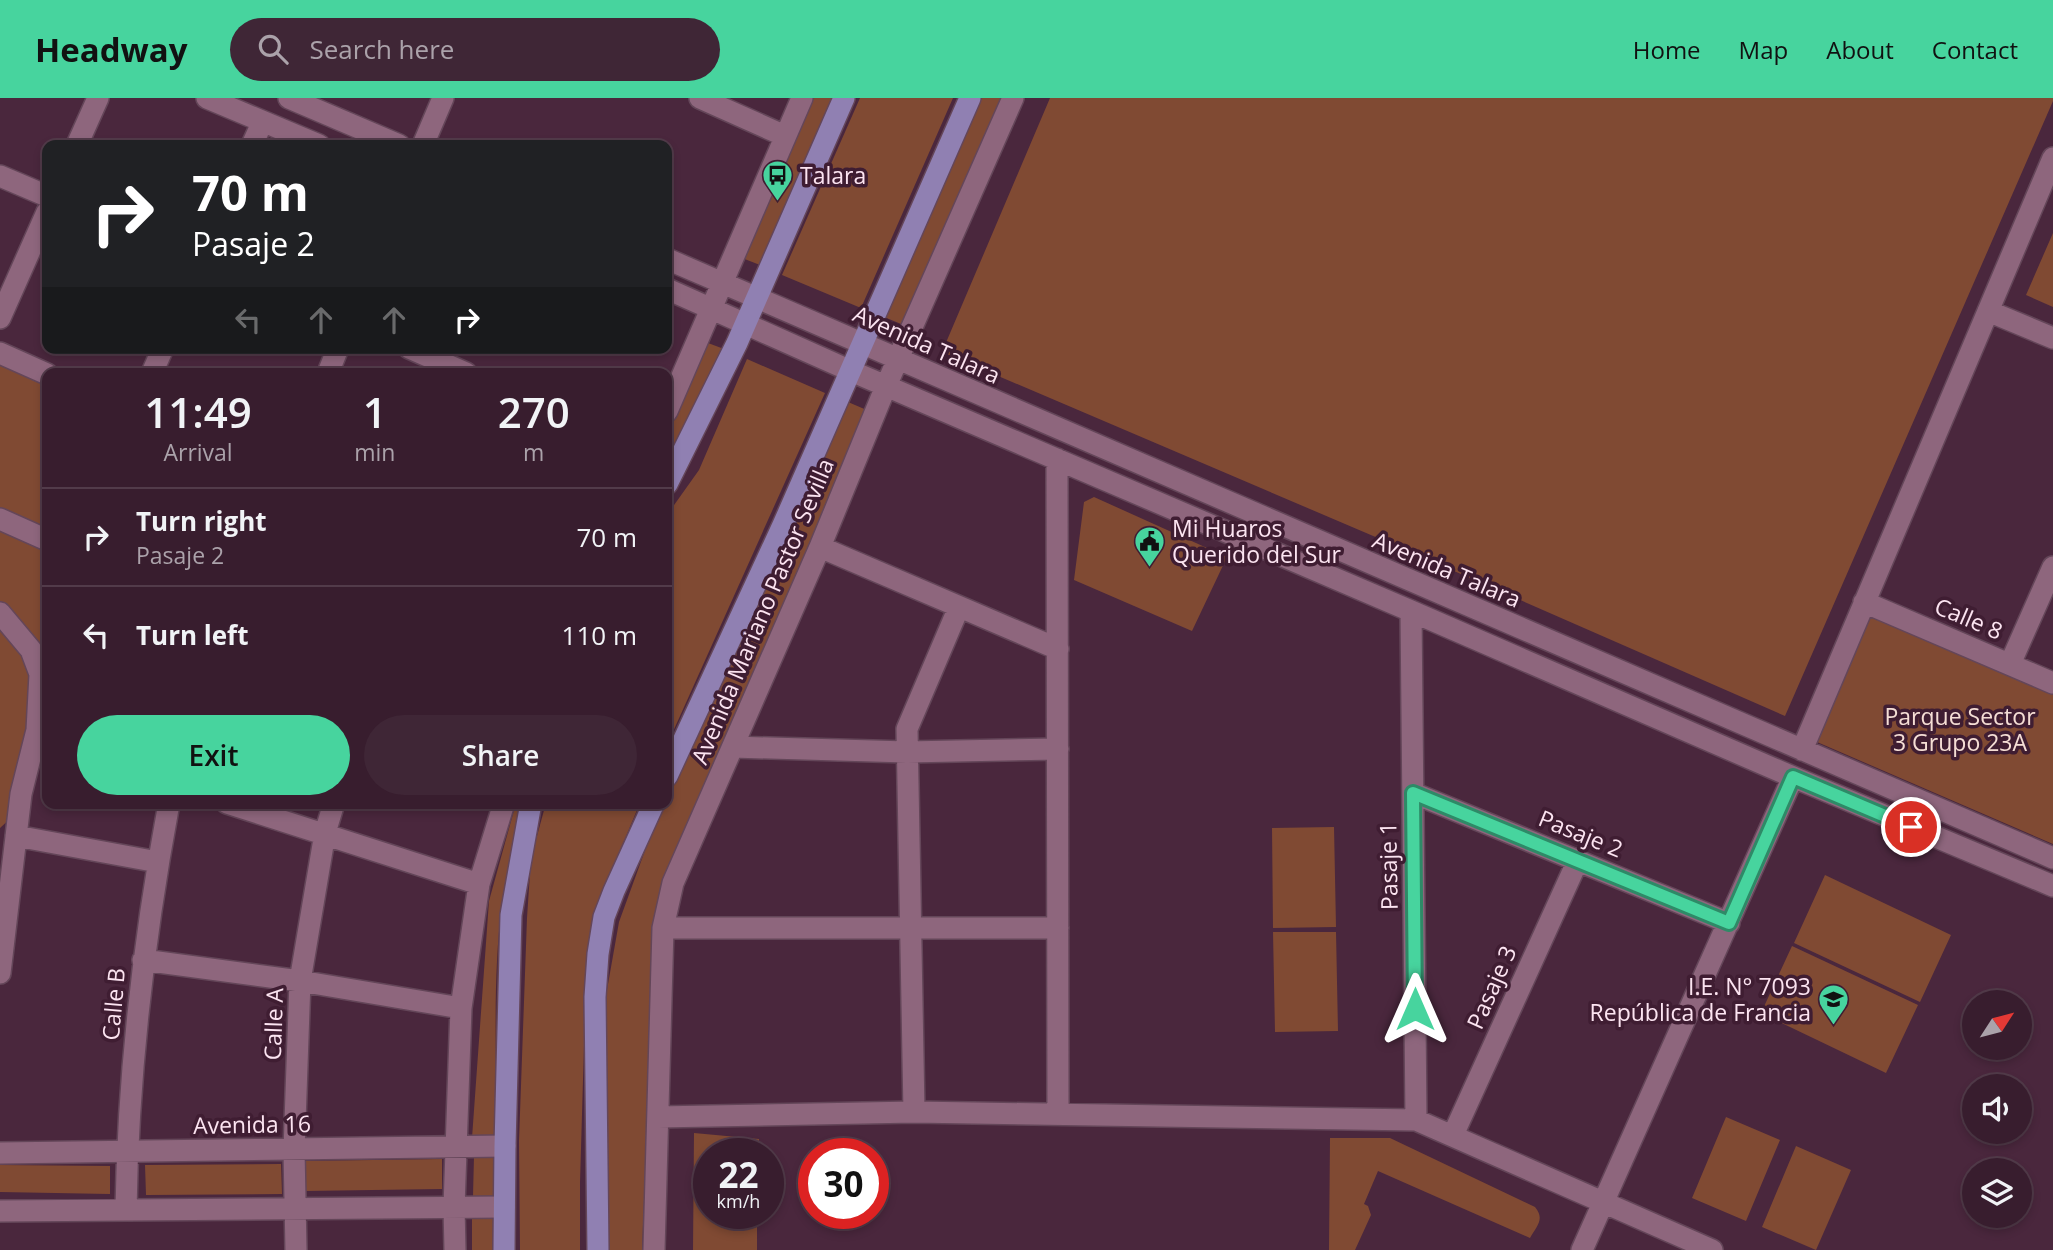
<!DOCTYPE html>
<meta charset="utf-8">
<style>
body{margin:0;font-family:"Open Sans",sans-serif;background:#3f2636;color:#f1f3f6;height:100vh;display:flex;flex-direction:column;font-size:26px;white-space:nowrap}
*{box-sizing:border-box;margin:0}
p{font-size:23px;color:#aba2aa}
.icon{flex:none;width:38px;height:38px;fill:none;stroke:currentColor;stroke-width:2;stroke-linecap:round;stroke-linejoin:round}
.map{position:relative;flex:1;overflow:hidden}
.panel{position:absolute;left:42px;top:270px;width:630px;height:441px;display:flex;flex-direction:column;background:#381d2e;border-radius:14px;box-shadow:0 4px 10px #0003,0 0 0 2px #523b4a}
.panel>*{flex:none}
.guide{position:absolute;left:42px;top:42px;width:630px;height:214px;border-radius:14px;box-shadow:0 4px 10px #0003,0 0 0 2px #523b4a;background:#202124;color:#fff;overflow:hidden}
.needle{width:46px;rotate:54deg}
.buttons{position:absolute;left:1962px;top:892px;display:grid;gap:14px}
.buttons a{display:grid;place-items:center;width:70px;height:70px;border-radius:50%;background:#381d2e;box-shadow:0 4px 10px #0003,0 0 0 2px #523b4a;font-size:35px}
.speed{position:absolute;left:693px;top:1040px;display:flex;gap:14px;font-size:35px;font-weight:700;text-align:center}
.speed>*{display:grid;place-content:center;width:91px;height:91px;border-radius:50%;background:#381d2e;box-shadow:0 4px 10px #0003,0 0 0 2px #523b4a;line-height:1}
.speed small{font-size:18px;font-weight:400}
.speed .limit{border:10px solid #d22;background:#fff;color:#111}
.pin{position:absolute;display:grid;place-items:center;width:60px;height:60px;color:#fff;margin:-30px;border:4px solid #fff;border-radius:50%;box-shadow:0 2px 7px #0007}
.me{position:absolute;width:77px;margin:-38px;rotate:0deg;stroke-linejoin:round;filter:drop-shadow(0 0 5px #0008)}
.turn{display:flex;align-items:center;gap:24px;height:147px;padding:0 35px;font-size:32px}
.turn .icon{width:91px;height:91px;stroke-width:2.5}
.turn b{display:block;font-size:49px;line-height:60px}
.lanes{display:flex;align-items:center;height:66px;padding:0 35px;background:#0003;justify-content:center;gap:35px;direction:ltr}
.lanes .off{opacity:.35}
.eta{display:flex;justify-content:space-evenly;align-items:center;height:119px;text-align:center}
.eta b{font-size:42px;font-weight:600;line-height:49px}
.action{display:flex;gap:14px;margin-top:auto;padding:14px 35px}
.action a{flex:1;height:80px;border-radius:42px;background:#47d49e;color:#111;font-size:28px;font-weight:600;line-height:80px;text-align:center}
.action a+a{background:#3f2636;color:#f1f3f6}
ul{padding:0;list-style:none}
li{display:flex;align-items:center;gap:21px;height:98px;padding:0 35px;border-top:2px solid #523b4a}
li div{flex:1}
li b{display:block;font-size:26px}
li em{font-style:normal}
header{display:flex;align-items:center;gap:42px;box-sizing:border-box;height:98px;padding:0 35px;background:#47d49e;color:#111}
header strong{font-size:33px}
nav{display:flex;gap:38px;margin-inline-start:auto;font-size:24px}
.search{width:490px;height:63px;background:#3f2636;display:flex;align-items:center;gap:18px;box-sizing:border-box;padding:0 24px;border-radius:38px;color:#aba2aa;font-size:26px}
.map>svg:first-child{display:block}
.green{fill:#804a33}
.lines{fill:none;stroke-linecap:round;stroke-linejoin:round}
.minor-casing{stroke:#644659;stroke-width:24}
.major-casing{stroke:#644659;stroke-width:24}
.minor{stroke:#8e667d;stroke-width:21}
.major{stroke:#9080b2;stroke-width:21}
.route-casing{stroke:#2e8a67;stroke-width:18}
.route{stroke:#47d49e;stroke-width:12}
.labels{text-anchor:middle;dominant-baseline:central;stroke-width:7;stroke-linejoin:round;paint-order:stroke}
.poi-label{font-size:23px;fill:#fce4f1;stroke:#3f1d32;text-anchor:start}
.street-label{font-size:23px;fill:#fce4f1;stroke:#3f1d32}
.park-label{font-size:23px;fill:#f5ded5;stroke:#3f1d32}
</style>
<header>
<strong>Headway</strong>
<div class="search"><svg class="icon" aria-label="search" viewBox="0 0 24 24"><circle cx="10" cy="10" r="6"/><path d="M15 15l6 6"/></svg>Search here</div>
<nav><a>Home</a><a>Map</a><a>About</a><a>Contact</a></nav>
</header>
<div class="map">
<svg width="2053" height="1152" viewBox="0 0 2053 1152">
<rect width="100%" height="100%" fill="#4a273d"/>
<path class="green" d="M 812,0 L 832,0 L 760,167 L 742,160 Z
M 860,0 L 953,0 L 861,210 L 782,177 Z
M 979,0 L 1004,0 L 906,228 L 884,219 Z
M 1050,0 L 2053,0 L 2053,3 L 1785,618 L 1406,452 L 942,254 Z
M 2053,135 L 2053,209 L 2026,197 Z
M 708,245 L 724,251 L 667,369 L 667,339 Z
M 747,261 L 825,295 L 667,647 L 667,417 L 699,372 Z
M 0,262 L 47,283 L 47,529 L 37,552 L 47,559 L 47,606 L 26,706 L 0,730 Z
M 848,304 L 869,313 L 672,762 L 652,905 L 642,1152 L 603,1152 L 605,903 L 619,824 L 647,747 Z
M 1094,399 L 1227,459 L 1192,533 L 1074,482 L 1084,404 Z
M 1870,517 L 2053,596 L 2053,746 L 1817,644 Z
M 516,705 L 526,705 C 517,738 506,771 502,805 C 492,883 497,963 496,1042 L 472,1040 L 489,803 Z
M 546,705 L 640,705 L 598,805 L 586,879 L 580,1085 L 580,1152 L 520,1152 L 519,1043 L 527,820 L 531,760 Z
M 1334,729 L 1336,829 L 1273,830 L 1272,730 Z
M 1825,777 L 1951,837 L 1920,904 L 1794,845 Z
M 1273,834 L 1336,834 L 1338,933 L 1275,934 Z
M 1792,848 L 1918,907 L 1886,975 L 1761,915 Z
M 1726,1019 L 1780,1042 L 1746,1123 L 1692,1100 Z
M 694,1035 L 759,1041 L 759,1055 L 709,1055 L 709,1115 L 757,1115 L 757,1152 L 693,1152 Z
M 1330,1040 L 1390,1040 L 1535,1109 C 1545,1121 1537,1128 1530,1140 L 1378,1073 L 1364,1106 L 1368,1108 L 1371,1117 L 1355,1152 L 1329,1152 Z
M 1796,1048 L 1851,1072 L 1816,1152 L 1762,1129 Z
M 474,1058 L 494,1058 L 493,1098 L 473,1098 Z
M 442,1061 L 442,1091 L 304,1093 L 303,1063 Z
M 281,1066 L 282,1096 L 146,1097 L 145,1067 Z
M 0,1067 L 110,1068 L 110,1096 L 0,1094 Z
M 472,1114 L 494,1114 L 495,1152 L 472,1152 Z"/>
<g class="lines">
<defs>
<path id="minor" d="M 207,0 L 319,47
M 289,0 L 399,47
M 700,0 L 785,38
M 77,47 L 98,0
M 252,47 L 262,25
M 423,47 L 443,0
M 0,78 L 47,98
M 667,161 L 2053,760
M 667,191 L 851,273 L 1411,513 L 1793,679 L 2053,788
M 1988,213 L 2053,240
M 0,220 L 47,114
M 409,250 L 466,275
M 0,255 L 47,276
M 152,275 L 163,250
M 328,275 L 338,250
M 667,313 L 802,0
M 1057,361 L 1058,1016
M 0,421 L 47,442
M 820,449 L 1058,551
M 1864,504 L 2053,585
M 1411,513 L 1416,1022
M 0,515 L 31,552 L 40,576 L 37,632 L 21,696 L 0,875
M 2010,566 L 2053,469
M 733,649 L 907,654 L 1058,651
M 1802,652 L 2053,60
M 1413,695 L 1729,825
M 227,705 L 479,786
M 16,738 L 158,764
M 663,830 L 1058,830
M 143,862 L 300,883 L 461,910
M 914,1014 L 907,631 L 959,509
M 658,1019 L 914,1014 L 1416,1022 L 1712,1152
M 1453,1037 L 1578,762
M 0,1055 L 505,1048
M 126,1112 C 128,976 144,839 169,705
M 0,1113 L 504,1109
M 296,1152 L 294,1052 L 300,883 L 325,735 L 334,705
M 455,1152 L 454,1109 L 461,910 L 479,786 L 504,705
M 654,1152 L 663,830 L 673,785 L 820,449 L 886,288 L 1013,0
M 1582,1152 L 1793,679"/>
<path id="major" d="M 667,386 L 737,245 L 844,0
M 667,678 L 783,427 L 970,0
M 504,1152 L 505,1048 L 511,817 L 531,705
M 598,1152 L 595,899 L 598,856 L 604,819 L 614,793 L 654,705"/>
</defs>
<use href="#minor" class="minor-casing"/>
<use href="#major" class="major-casing"/>
<use href="#minor" class="minor"/>
<use href="#major" class="major"/>
</g>
<g class="lines">
<defs>
<path id="route" d="M 1415,911 L 1413,695 L 1729,825 L 1793,679 L 1911,729"/>
</defs>
<use href="#route" class="route-casing"/>
<use href="#route" class="route"/>
</g>
<defs>
<symbol id="bus-pin" viewBox="-11 -11 22 30"><path d="M0 17L-7.5 6A9.5 9.5 0 1 1 7.5 6Z" fill="#47d49e" stroke="#3f1d32"/><path d="M-5-6H5V4H4V6H2V4H-2V6H-4V4H-5ZM-3.5-4V0h7V-4ZM-3.5 1.2v1.5H-2V1.2ZM2 1.2v1.5H3.5V1.2Z" fill="#111"/></symbol>
<symbol id="civic-pin" viewBox="-11 -11 22 30"><path d="M0 17L-7.5 6A9.5 9.5 0 1 1 7.5 6Z" fill="#47d49e" stroke="#3f1d32"/><path d="M-.6-6.5H3V-4.5H.6V-3L4-1V1h2V6H-6V1h2V-1L-.6-3ZM-1.2 2.5V6h2.4V2.5Z" fill="#111"/></symbol>
<symbol id="school-pin" viewBox="-11 -11 22 30"><path d="M0 17L-7.5 6A9.5 9.5 0 1 1 7.5 6Z" fill="#47d49e" stroke="#3f1d32"/><path d="M0-5L7-2L0 1L-7-2ZM-4 1L0 2.5L4 1V4Q0 6-4 4Z" fill="#111"/></symbol>
</defs>
<g fill-rule="evenodd">
<use href="#bus-pin" x="760" y="60" width="35" height="47"/>
<use href="#civic-pin" x="1132" y="426" width="35" height="47"/>
<use href="#school-pin" x="1816" y="884" width="35" height="47"/>
</g>
<g class="labels">
<g class="poi-label">
<text x="800" y="77">Talara</text>
<text x="1172" y="430">Mi Huaros<tspan x="1172" dy="26">Querido del Sur</tspan></text>
<text x="1811" y="888" text-anchor="end">I.E. N° 7093<tspan x="1811" dy="26">República de Francia</tspan></text>
</g>
<g class="street-label">
<text transform="translate(927 246) rotate(24)">Avenida Talara</text>
<text transform="translate(1447 471) rotate(23)">Avenida Talara</text>
<text transform="translate(762 513) rotate(-67)">Avenida Mariano Pastor Sevilla</text>
<text transform="translate(1969 520) rotate(23)">Calle 8</text>
<text transform="translate(1581 735) rotate(22)">Pasaje 2</text>
<text transform="translate(1388 768) rotate(-91)">Pasaje 1</text>
<text transform="translate(1491 889) rotate(-66)">Pasaje 3</text>
<text transform="translate(113 906) rotate(-85)">Calle B</text>
<text transform="translate(273 926) rotate(-88)">Calle A</text>
<text transform="translate(252 1026) rotate(-1)">Avenida 16</text>
</g>
<g class="park-label">
<text x="1960" y="618">Parque Sector<tspan x="1960" dy="26">3 Grupo 23A</tspan></text>
</g>
</g>
</svg>
<div class="buttons">
<a><svg class="needle" viewBox="-14 -14 28 28"><path d="M0-13l5 13h-10z" fill="#e53935"/><path d="M0 13l5-13h-10z" fill="#aba2aa"/></svg></a>
<a><svg class="icon" aria-label="sound" viewBox="0 0 24 24"><path d="M4 9h4l5-4v14l-5-4H4zM17 9q2 3 0 6"/></svg></a>
<a><svg class="icon" aria-label="layers" viewBox="0 0 24 24"><path d="M12 4l9 5-9 5-9-5zM3 14l9 5 9-5"/></svg></a>
</div>
<div class="speed"><div>22<small>km/h</small></div><div class="limit">30</div></div>
<div class="pin" style="left:1911px;top:729px;background:#d93025"><svg class="icon" aria-label="arrive" viewBox="0 0 24 24"><path d="M6 21V4h12l-3 4 3 4H6"/></svg></div>
<svg class="me" style="left:1415px;top:911px" viewBox="-20 -20 40 40"><path d="M0-17L14 15 0 8-14 15z" fill="#47d49e" stroke="#fff" stroke-width="4"/></svg>
<div class="guide">
<div class="turn"><svg class="icon" aria-label="right" viewBox="0 0 24 24"><path d="M7 20v-9h11M14 6l5 5-5 5"/></svg><div><b>70 m</b>Pasaje 2</div></div>
<div class="lanes"><svg class="icon off" aria-label="left" viewBox="0 0 24 24"><path d="M17 20v-9H6M10 6l-5 5 5 5"/></svg><svg class="icon off" aria-label="ahead" viewBox="0 0 24 24"><path d="M12 20V5M6 11l6-6 6 6"/></svg><svg class="icon off" aria-label="ahead" viewBox="0 0 24 24"><path d="M12 20V5M6 11l6-6 6 6"/></svg><svg class="icon" aria-label="right" viewBox="0 0 24 24"><path d="M7 20v-9h11M14 6l5 5-5 5"/></svg></div>
</div>
<section class="panel">
<div class="eta">
<div><b>11:49</b><p>Arrival</p></div>
<div><b>1</b><p>min</p></div>
<div><b>270</b><p>m</p></div>
</div>
<ul>
<li><svg class="icon" aria-label="right" viewBox="0 0 24 24"><path d="M7 20v-9h11M14 6l5 5-5 5"/></svg><div><b>Turn right</b><p>Pasaje 2</p></div><em>70 m</em></li>
<li><svg class="icon" aria-label="left" viewBox="0 0 24 24"><path d="M17 20v-9H6M10 6l-5 5 5 5"/></svg><div><b>Turn left</b></div><em>110 m</em></li>
</ul>
<div class="action"><a>Exit</a><a>Share</a></div>
</section>
</div>
